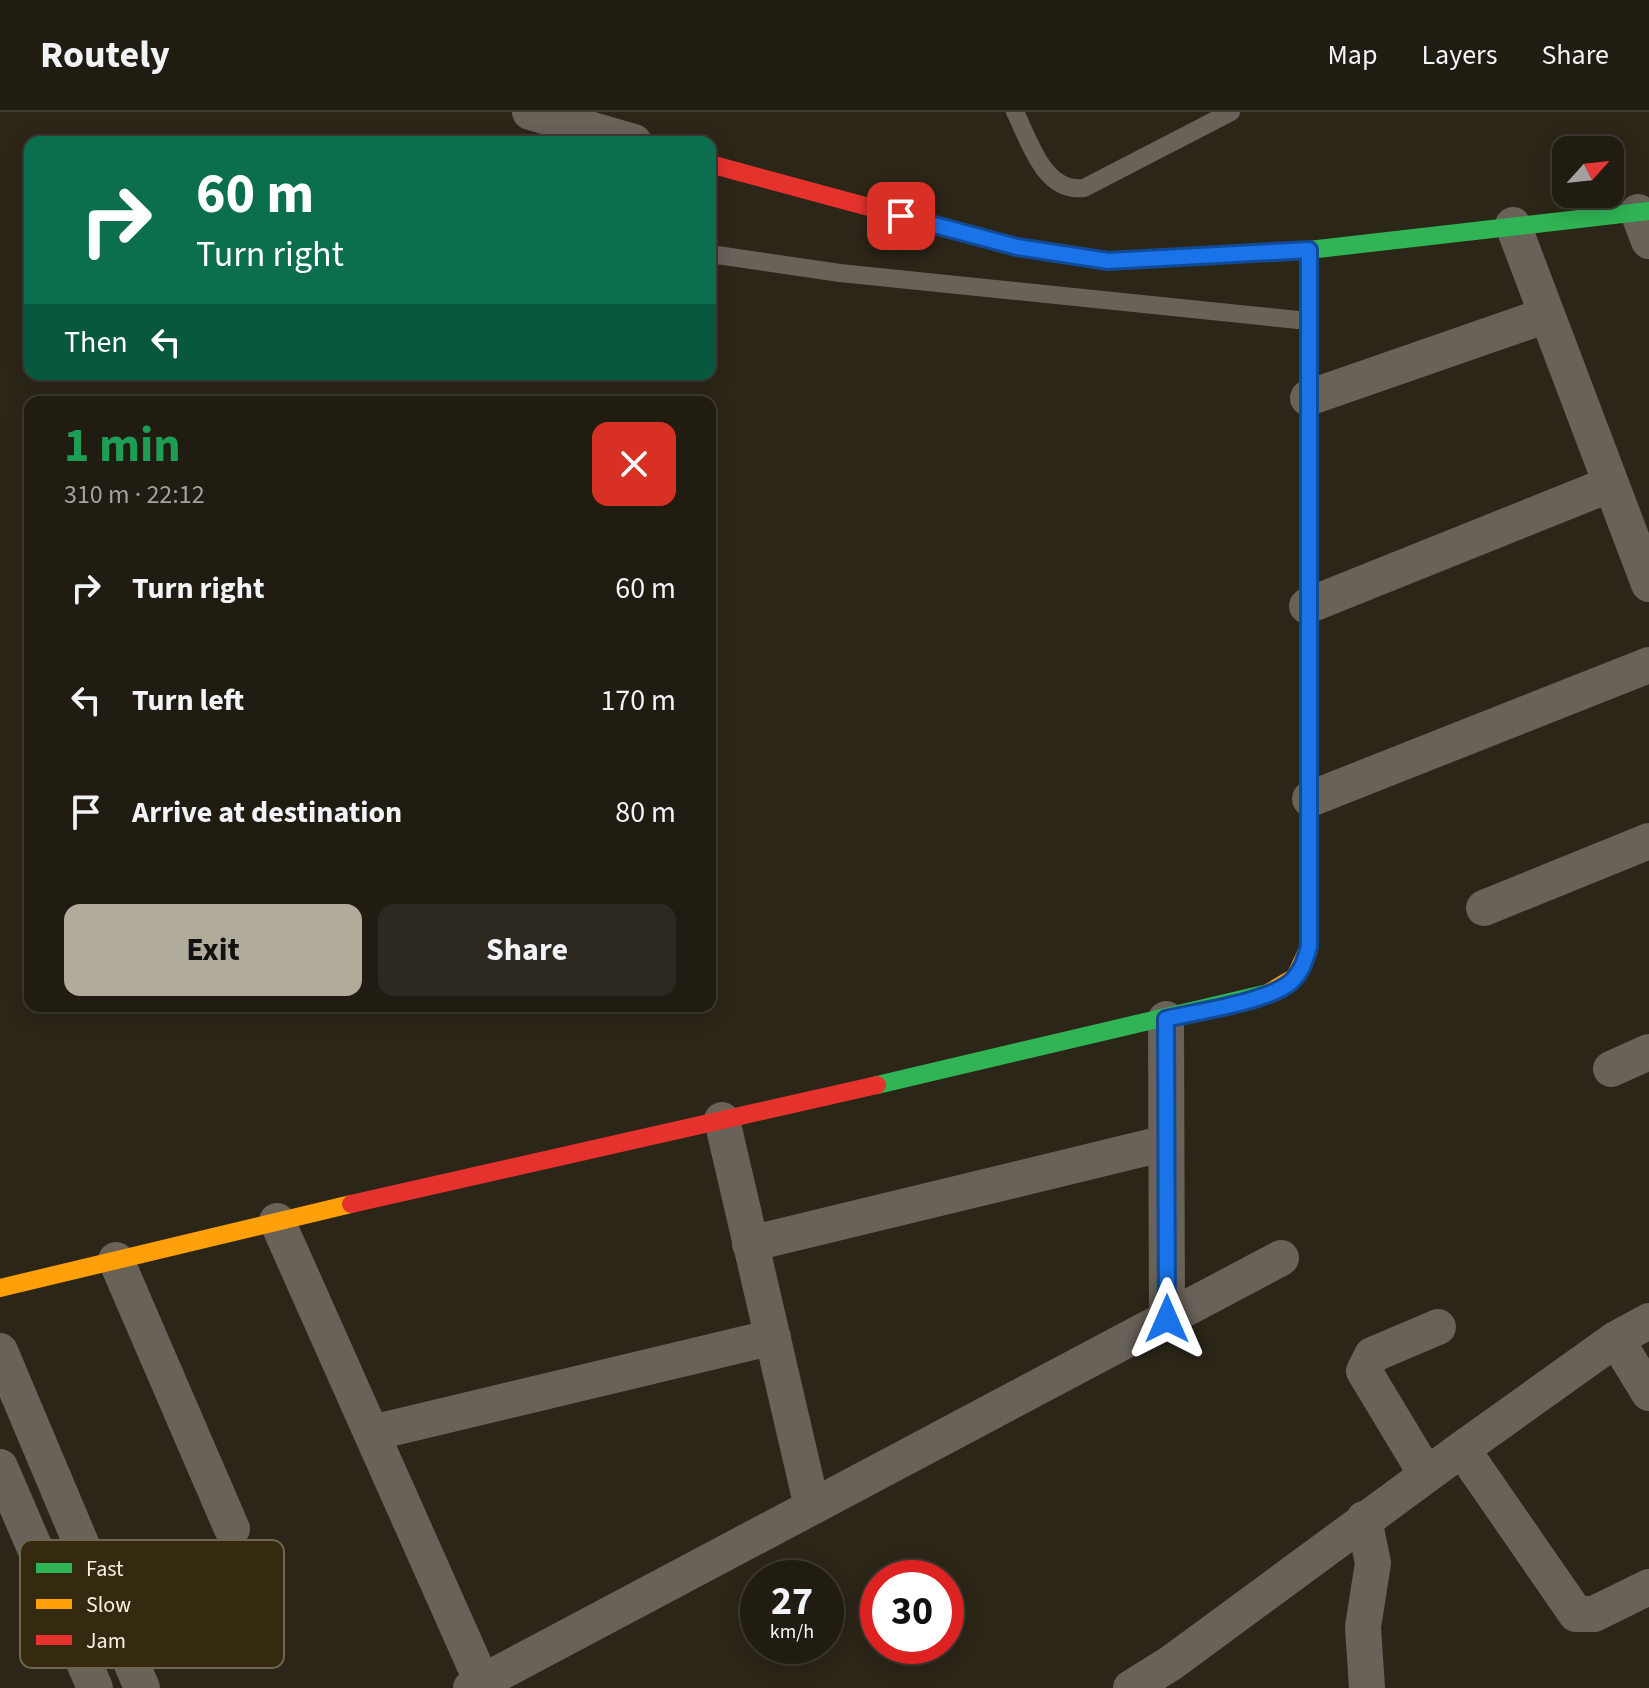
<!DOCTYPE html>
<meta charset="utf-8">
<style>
body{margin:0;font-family:"Source Sans 3",sans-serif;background:#2d2920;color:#f1f3f6;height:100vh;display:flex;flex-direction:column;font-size:30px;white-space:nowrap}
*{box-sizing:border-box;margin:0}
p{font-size:26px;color:#a2a19f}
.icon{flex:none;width:44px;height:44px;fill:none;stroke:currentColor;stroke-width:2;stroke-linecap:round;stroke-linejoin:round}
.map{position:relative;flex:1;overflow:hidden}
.panel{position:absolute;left:24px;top:284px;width:692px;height:616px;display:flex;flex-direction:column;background:#211c12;border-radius:16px;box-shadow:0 4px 20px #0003,0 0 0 2px #3e3a32}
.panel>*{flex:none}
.guide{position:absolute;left:24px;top:24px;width:692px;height:244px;border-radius:16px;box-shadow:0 4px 20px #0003,0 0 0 2px #3e3a32;background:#0b6e4f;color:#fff;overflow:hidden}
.needle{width:52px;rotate:63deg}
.controls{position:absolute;left:1552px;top:24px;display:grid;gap:16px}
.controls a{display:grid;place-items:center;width:72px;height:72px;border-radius:16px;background:#211c12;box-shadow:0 4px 20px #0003,0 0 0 2px #3e3a32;font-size:40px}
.speed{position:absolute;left:740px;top:1448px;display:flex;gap:16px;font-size:40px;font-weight:700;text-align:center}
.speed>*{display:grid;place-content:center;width:104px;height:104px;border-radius:50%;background:#211c12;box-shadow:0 4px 20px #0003,0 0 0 2px #3e3a32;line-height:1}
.speed small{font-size:20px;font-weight:400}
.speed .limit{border:12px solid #d22;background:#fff;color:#111}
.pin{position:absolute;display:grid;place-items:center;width:68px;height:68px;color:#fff;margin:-34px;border-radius:16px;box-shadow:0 4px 12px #0006}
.me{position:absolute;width:88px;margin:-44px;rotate:0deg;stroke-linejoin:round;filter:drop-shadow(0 0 6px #0008)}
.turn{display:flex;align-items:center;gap:28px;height:168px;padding:0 40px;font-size:36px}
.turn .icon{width:104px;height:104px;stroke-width:2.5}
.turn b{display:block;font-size:56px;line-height:68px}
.then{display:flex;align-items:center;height:76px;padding:0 40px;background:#0003;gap:16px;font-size:30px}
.round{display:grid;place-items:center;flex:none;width:84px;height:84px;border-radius:16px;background:#2d2920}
.headline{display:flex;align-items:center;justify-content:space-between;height:136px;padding:0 40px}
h1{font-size:48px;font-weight:700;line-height:60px;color:#1e9e55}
.cta{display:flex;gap:16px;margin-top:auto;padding:16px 40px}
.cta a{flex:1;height:92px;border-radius:16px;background:#b1ab9c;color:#111;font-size:32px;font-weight:700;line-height:92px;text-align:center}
.cta a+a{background:#2d2920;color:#f1f3f6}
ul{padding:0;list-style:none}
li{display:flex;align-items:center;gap:24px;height:112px;padding:0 40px}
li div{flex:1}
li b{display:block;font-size:30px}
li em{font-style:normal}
header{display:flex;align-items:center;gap:48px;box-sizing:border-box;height:112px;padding:0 40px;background:#211c12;border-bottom:2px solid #3e3a32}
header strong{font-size:38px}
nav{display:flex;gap:44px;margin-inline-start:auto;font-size:28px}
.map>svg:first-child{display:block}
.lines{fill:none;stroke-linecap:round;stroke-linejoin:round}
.lane{stroke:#686259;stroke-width:18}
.street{stroke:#686259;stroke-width:36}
.fast{stroke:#30b455;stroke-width:18}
.slow{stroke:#ff9f0a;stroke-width:18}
.jam{stroke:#e5322d;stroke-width:18}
.route-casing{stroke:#114b97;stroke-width:20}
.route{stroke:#1a73e8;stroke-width:14}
.key{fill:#342a10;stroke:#6f664f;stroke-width:2}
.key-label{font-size:22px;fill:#f9f2e3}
</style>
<header>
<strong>Routely</strong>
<nav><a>Map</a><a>Layers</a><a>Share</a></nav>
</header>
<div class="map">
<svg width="1649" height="1576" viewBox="0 0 1649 1576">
<rect width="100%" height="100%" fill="#2c2618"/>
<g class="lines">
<path class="lane" d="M 1015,0 C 1030,30 1044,81 1084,76 L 1231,0
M 710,142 L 840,161 L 1308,209"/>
<path class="street" d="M 530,0 L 634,30
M 1638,100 L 1649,129
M 1513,113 L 1649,472
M 1308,286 L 1547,203
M 1307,494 L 1611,372
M 1310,687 L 1649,553
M 1484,796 L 1649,729
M 1166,907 L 1167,1207
M 1611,957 L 1649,940
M 722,1008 L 812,1395
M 277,1109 L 482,1570
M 750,1132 L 1166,1031
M 116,1148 L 232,1417
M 1616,1227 L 1649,1281
M 0,1239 L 142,1576
M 372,1321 L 773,1225
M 1462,1337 L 1576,1502 L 1594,1502 L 1649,1475
M 0,1355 L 95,1576
M 1426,1362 L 1364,1259 L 1372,1243 L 1438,1215
M 1364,1407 L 1373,1451 L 1363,1515 L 1367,1576
M 471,1576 L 1281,1146
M 1131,1576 L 1171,1551 L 1462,1337 L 1616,1227 L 1649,1209"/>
<path class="fast" d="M 1062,142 L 1108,149 L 1309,138 L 1649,99
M 877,973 L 1268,881"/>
<path class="slow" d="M 1268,881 L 1295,865 L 1309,835 L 1309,138
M 0,1176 L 351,1092"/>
<path class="jam" d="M 710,52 L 1017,135 L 1062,142
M 351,1092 L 877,973"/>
</g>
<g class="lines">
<defs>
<path id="route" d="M 901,104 L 1017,135 L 1108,149 L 1309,138 L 1309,835 C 1305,848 1302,859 1292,869 C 1269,890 1198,899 1166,907 L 1167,1207"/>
</defs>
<use href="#route" class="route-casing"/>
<use href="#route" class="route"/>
</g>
<rect x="20" y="1428" width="264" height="128" rx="12" class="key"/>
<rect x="36" y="1451" width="36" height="10" fill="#30b455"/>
<rect x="36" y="1487" width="36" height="10" fill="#ff9f0a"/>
<rect x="36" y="1523" width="36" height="10" fill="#e5322d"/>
<g class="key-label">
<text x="86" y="1464">Fast</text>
<text x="86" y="1500">Slow</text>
<text x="86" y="1536">Jam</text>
</g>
</svg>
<div class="controls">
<a><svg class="needle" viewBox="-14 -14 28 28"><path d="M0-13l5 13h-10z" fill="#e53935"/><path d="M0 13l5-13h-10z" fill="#a2a19f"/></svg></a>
</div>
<div class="speed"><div>27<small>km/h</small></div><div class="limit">30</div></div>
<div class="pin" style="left:901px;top:104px;background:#d93025"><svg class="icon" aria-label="arrive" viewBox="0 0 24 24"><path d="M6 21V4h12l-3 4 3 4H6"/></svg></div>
<svg class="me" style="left:1167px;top:1207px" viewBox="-20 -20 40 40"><path d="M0-17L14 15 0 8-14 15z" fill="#1a73e8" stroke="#fff" stroke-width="4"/></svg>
<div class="guide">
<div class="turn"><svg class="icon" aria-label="right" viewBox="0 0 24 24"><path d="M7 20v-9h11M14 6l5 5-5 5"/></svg><div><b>60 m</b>Turn right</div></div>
<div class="then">Then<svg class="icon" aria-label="left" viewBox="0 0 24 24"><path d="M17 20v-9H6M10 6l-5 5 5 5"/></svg></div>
</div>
<section class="panel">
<div class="headline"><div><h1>1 min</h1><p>310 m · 22:12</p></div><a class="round" style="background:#d93025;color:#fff"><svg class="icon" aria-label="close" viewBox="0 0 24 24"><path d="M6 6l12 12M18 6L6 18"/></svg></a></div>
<ul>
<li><svg class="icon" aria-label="right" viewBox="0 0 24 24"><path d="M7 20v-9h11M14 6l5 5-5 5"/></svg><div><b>Turn right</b></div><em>60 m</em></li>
<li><svg class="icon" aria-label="left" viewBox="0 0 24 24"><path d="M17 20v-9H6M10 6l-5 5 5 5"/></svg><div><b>Turn left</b></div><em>170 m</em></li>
<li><svg class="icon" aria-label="arrive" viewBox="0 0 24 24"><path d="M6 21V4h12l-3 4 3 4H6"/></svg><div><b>Arrive at destination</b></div><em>80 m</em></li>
</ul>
<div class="cta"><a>Exit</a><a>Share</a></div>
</section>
</div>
